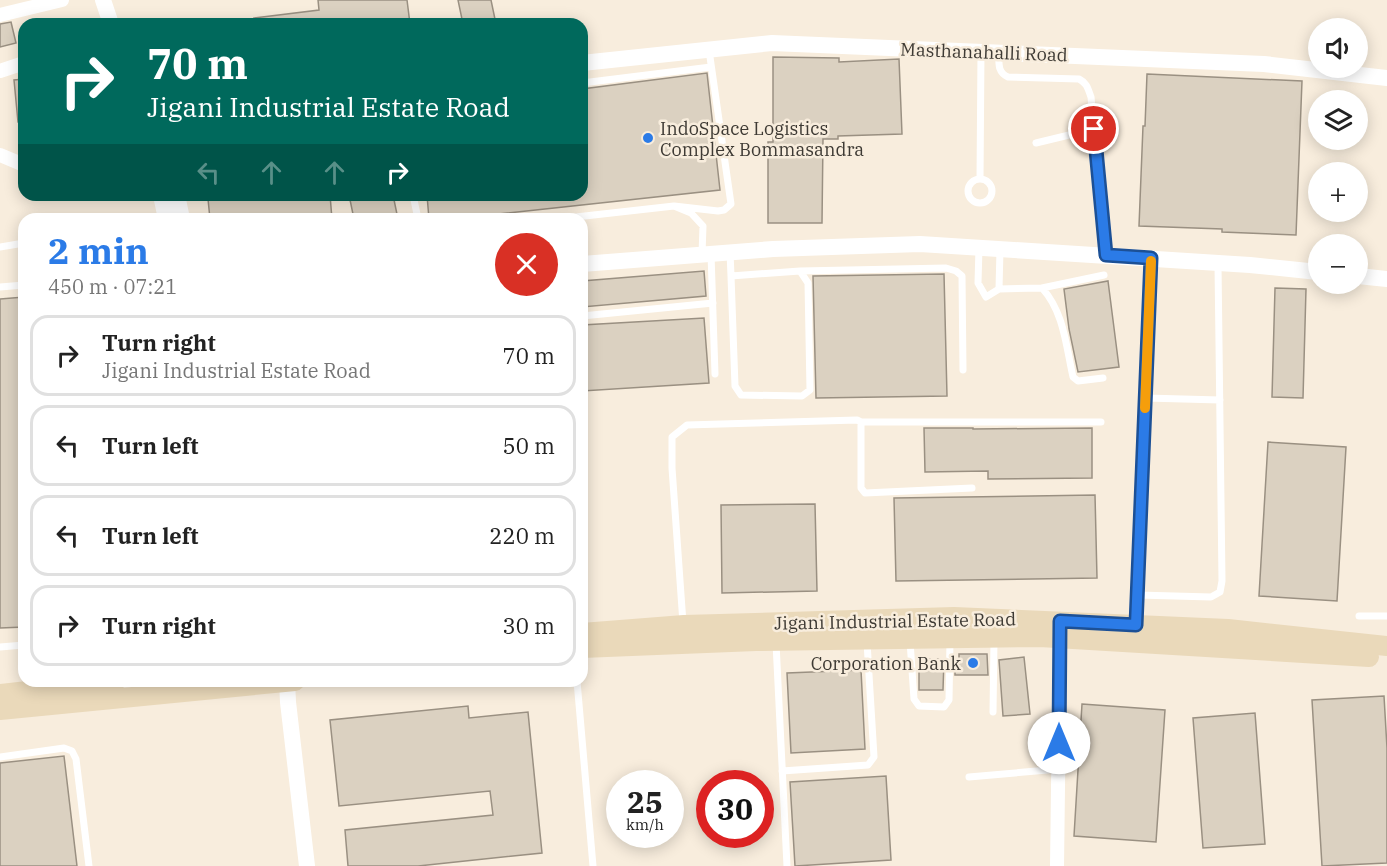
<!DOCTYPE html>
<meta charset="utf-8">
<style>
body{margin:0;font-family:"IBM Plex Serif",serif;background:#f6f6f6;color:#222;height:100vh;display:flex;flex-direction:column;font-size:22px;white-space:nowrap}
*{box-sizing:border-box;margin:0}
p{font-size:20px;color:#767676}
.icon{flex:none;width:33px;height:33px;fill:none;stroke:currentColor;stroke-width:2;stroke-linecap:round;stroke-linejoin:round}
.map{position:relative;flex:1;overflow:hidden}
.details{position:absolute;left:18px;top:213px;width:570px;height:474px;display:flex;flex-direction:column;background:#fff;border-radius:18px;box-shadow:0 3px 15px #0003}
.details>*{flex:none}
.hud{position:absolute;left:18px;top:18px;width:570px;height:183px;border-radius:18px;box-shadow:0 3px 15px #0003;background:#00695c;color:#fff;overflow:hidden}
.tools{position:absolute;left:1308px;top:18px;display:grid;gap:12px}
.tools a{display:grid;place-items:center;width:60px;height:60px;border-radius:50%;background:#fff;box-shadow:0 3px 15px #0003;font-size:30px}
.speed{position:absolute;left:606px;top:770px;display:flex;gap:12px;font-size:30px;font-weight:700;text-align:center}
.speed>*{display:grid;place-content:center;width:78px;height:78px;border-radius:50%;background:#fff;box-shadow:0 3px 15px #0003;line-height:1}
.speed small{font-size:15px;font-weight:400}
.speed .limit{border:9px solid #d22;background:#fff;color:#111}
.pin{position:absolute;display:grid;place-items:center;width:51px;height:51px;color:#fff;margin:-26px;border:3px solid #fff;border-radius:50%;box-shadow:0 2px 6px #0007}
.me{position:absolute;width:66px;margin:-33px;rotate:0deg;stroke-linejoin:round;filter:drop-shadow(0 0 4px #0008)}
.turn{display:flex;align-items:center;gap:21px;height:126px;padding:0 30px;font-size:27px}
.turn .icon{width:78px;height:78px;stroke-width:2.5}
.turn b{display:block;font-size:42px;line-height:51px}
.lanes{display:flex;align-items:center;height:57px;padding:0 30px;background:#0003;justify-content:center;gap:30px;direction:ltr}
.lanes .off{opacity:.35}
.round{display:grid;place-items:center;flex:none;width:63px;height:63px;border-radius:32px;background:#f6f6f6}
.headline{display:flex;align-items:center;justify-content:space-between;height:102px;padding:0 30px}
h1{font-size:36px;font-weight:700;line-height:45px;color:#2b7be7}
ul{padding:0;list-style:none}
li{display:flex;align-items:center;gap:18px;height:81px;margin:0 12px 9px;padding:0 18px;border:3px solid #e0e0e0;border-radius:18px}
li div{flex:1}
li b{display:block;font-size:22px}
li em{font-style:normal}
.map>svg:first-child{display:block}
.building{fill:#dbd1c1;stroke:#9a9082;stroke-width:1.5}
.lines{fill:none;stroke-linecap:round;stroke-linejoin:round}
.service{stroke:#fff;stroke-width:7}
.minor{stroke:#fff;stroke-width:14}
.tertiary{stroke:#fff;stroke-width:16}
.secondary{stroke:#ead9ba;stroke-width:20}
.route-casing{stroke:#1c5096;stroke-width:15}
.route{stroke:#2b7be7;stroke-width:10}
.slow{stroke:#f59e0b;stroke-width:10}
.poi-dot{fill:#2b7be7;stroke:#f8eddd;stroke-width:2}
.labels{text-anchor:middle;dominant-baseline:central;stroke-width:5;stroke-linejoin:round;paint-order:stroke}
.street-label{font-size:18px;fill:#3e3a34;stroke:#f8eddd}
.poi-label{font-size:18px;fill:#3e3a34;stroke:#f8eddd;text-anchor:start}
</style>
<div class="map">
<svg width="1387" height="866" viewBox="0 0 1387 866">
<rect width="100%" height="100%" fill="#f8eddd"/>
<path class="building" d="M 318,0 L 407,0 L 410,24 L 254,24 L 254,18 L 319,10 Z
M 458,0 L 491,0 L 496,24 L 463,24 Z
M 11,22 L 16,43 L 0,47 L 0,24 Z
M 773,57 L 839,58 L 839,62 L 899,59 L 902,134 L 838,136 L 838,139 L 823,139 L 822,223 L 768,223 L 768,142 L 773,142 Z
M 707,73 L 720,190 L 452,219 L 429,219 L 427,195 L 582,195 L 582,89 Z
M 1147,74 L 1302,81 L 1296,235 L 1222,232 L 1222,229 L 1139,226 L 1143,126 L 1145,126 Z
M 24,79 L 24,121 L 18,122 L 14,80 Z
M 244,195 L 330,195 L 332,219 L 210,219 L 208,199 Z
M 349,195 L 393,195 L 398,219 L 354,219 Z
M 704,271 L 706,296 L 582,307 L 582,281 Z
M 944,274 L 947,396 L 816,398 L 813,276 Z
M 1108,281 L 1119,367 L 1078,372 L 1069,329 L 1064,289 Z
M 1275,288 L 1306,289 L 1303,398 L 1272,397 Z
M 24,297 L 24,627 L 0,628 L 0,299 Z
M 704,318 L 709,383 L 582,391 L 582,325 Z
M 924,428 L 973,428 L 973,429 L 1092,428 L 1092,478 L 988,479 L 988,471 L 925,472 Z
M 1268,442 L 1346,447 L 1337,601 L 1259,596 Z
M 1095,495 L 1097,578 L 896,581 L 894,498 Z
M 815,504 L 817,591 L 722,593 L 721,505 Z
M 959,654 L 987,654 L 988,675 L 955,675 L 955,659 L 959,659 Z
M 1024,657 L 1030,714 L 1003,716 L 999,660 Z
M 919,659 L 944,659 L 943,690 L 919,690 Z
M 861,670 L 865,749 L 791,753 L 787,673 Z
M 1384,696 L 1387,748 L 1387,863 L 1322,866 L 1312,700 Z
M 1082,704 L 1165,710 L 1156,842 L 1074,836 Z
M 468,706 L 469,718 L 528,712 L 542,853 L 418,866 L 348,866 L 345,830 L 493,815 L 490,791 L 339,806 L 330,720 Z
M 1255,713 L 1265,844 L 1203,848 L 1193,718 Z
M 64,756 L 77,866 L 0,866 L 0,763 Z
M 886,776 L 891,860 L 795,866 L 790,782 Z"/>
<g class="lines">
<path class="service" d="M 999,53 C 999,63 997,72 1008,77 L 1079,79 C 1087,83 1088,89 1091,97 L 1106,256
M 582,83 L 711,67
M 1036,143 L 1094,129
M 980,179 L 981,52
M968 191a12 12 0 1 1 24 0a12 12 0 1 1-24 0Z
M 413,195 L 418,219
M 674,206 L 718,211 L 724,210 L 731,204 L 709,50
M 558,219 L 674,206 L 691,213 L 703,226 L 702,254
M 0,247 L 24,243
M 979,248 L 978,283 L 986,297 L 999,289 L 1000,250
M 730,252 L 731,276 L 735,386 L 741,395 L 802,396 L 810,390 L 808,283 L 800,271 L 731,276
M 711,254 L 715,374
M 800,271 L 946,268 L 956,271 L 962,276 L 963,370
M 0,287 L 24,285
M 1042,288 L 1104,275
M 999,289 L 1042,288 C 1064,312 1066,346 1073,377 L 1078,381 L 1103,378
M 582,316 L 713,303
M 1146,398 L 1220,400
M 861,422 L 1101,422
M 1138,595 L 1211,597 L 1220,592 L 1222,581 L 1218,265
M 1359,616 L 1387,616
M 1136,622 L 1151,259
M 683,623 L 672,468 L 672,437 L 687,425 L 857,420 L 861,422 L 861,488 L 865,493 L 972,488
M 910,641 L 914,699 L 919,706 L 944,707 L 949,700 L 950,640
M 776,643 L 787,866
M 0,647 L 24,645
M 577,681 L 593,866
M 993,712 L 994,640
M 0,757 L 64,748 L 72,751 L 76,759 L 89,866
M 782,771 L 868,765 L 874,757 L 867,642
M 969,777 L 1059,769"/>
<path class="minor" d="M 0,15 L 62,0
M 0,71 L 24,63
M 0,155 L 24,165
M 1057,866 L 1060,631"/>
<path class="tertiary" d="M 103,0 L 111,24
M 582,63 L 772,43 L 1264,64 L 1387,78
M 161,195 L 166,219
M 177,195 L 182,219
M 582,264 L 773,249 L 920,244 L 1250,265 L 1318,272
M 1358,276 L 1387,279
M 287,681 L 288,702 L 307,866"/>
<path class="secondary" d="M 582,633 L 684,625 L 954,617 L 1228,629 L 1387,646
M 582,648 L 756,641 L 1040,637 L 1369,657
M 0,694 L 116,681
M 0,710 L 295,681"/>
</g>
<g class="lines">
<defs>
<path id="route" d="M 1059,743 L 1060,621 L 1136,625 L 1151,258 L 1106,255 L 1094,129"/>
</defs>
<use href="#route" class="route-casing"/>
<use href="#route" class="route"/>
<path class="slow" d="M 1145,408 L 1151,261"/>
</g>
<g class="poi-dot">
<circle cx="648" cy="138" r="6"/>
<circle cx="973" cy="663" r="6"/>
</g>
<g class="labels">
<g class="street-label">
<text transform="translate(984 52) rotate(2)">Masthanahalli Road</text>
<text transform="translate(895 621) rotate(-1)">Jigani Industrial Estate Road</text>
</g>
<g class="poi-label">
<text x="660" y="128">IndoSpace Logistics<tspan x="660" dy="21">Complex Bommasandra</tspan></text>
<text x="961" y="663" text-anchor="end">Corporation Bank</text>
</g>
</g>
</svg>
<div class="tools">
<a><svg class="icon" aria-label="sound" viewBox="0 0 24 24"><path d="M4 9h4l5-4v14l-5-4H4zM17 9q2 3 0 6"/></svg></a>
<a><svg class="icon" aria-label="layers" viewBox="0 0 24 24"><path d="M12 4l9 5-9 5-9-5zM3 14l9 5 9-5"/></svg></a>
<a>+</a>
<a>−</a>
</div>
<div class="speed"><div>25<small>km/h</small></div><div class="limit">30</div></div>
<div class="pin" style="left:1094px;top:129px;background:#d93025"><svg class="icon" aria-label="arrive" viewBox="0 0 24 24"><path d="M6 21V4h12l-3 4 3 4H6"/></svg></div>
<svg class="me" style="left:1059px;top:743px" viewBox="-20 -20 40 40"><circle r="19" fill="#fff"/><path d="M0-13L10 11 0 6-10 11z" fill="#2b7be7"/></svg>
<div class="hud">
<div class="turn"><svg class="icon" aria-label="right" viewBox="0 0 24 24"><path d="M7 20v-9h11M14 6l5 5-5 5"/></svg><div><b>70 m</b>Jigani Industrial Estate Road</div></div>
<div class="lanes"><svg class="icon off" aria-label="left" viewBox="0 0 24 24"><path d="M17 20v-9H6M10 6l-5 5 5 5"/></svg><svg class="icon off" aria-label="ahead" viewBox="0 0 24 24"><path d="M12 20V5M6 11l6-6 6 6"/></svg><svg class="icon off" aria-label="ahead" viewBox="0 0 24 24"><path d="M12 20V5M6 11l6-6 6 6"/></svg><svg class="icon" aria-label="right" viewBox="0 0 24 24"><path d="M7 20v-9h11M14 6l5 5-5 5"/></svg></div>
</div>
<section class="details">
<div class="headline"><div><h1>2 min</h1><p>450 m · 07:21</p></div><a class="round" style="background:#d93025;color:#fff"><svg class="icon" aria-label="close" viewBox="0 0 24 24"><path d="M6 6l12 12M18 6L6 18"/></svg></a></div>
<ul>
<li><svg class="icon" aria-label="right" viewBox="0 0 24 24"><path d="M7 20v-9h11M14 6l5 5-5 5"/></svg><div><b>Turn right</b><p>Jigani Industrial Estate Road</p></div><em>70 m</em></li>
<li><svg class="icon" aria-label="left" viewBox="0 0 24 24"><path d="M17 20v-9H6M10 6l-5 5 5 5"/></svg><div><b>Turn left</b></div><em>50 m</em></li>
<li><svg class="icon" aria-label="left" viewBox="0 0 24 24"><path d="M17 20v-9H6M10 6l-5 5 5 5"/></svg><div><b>Turn left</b></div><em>220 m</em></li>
<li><svg class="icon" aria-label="right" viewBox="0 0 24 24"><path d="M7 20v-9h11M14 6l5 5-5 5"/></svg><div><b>Turn right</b></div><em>30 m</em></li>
</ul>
</section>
</div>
